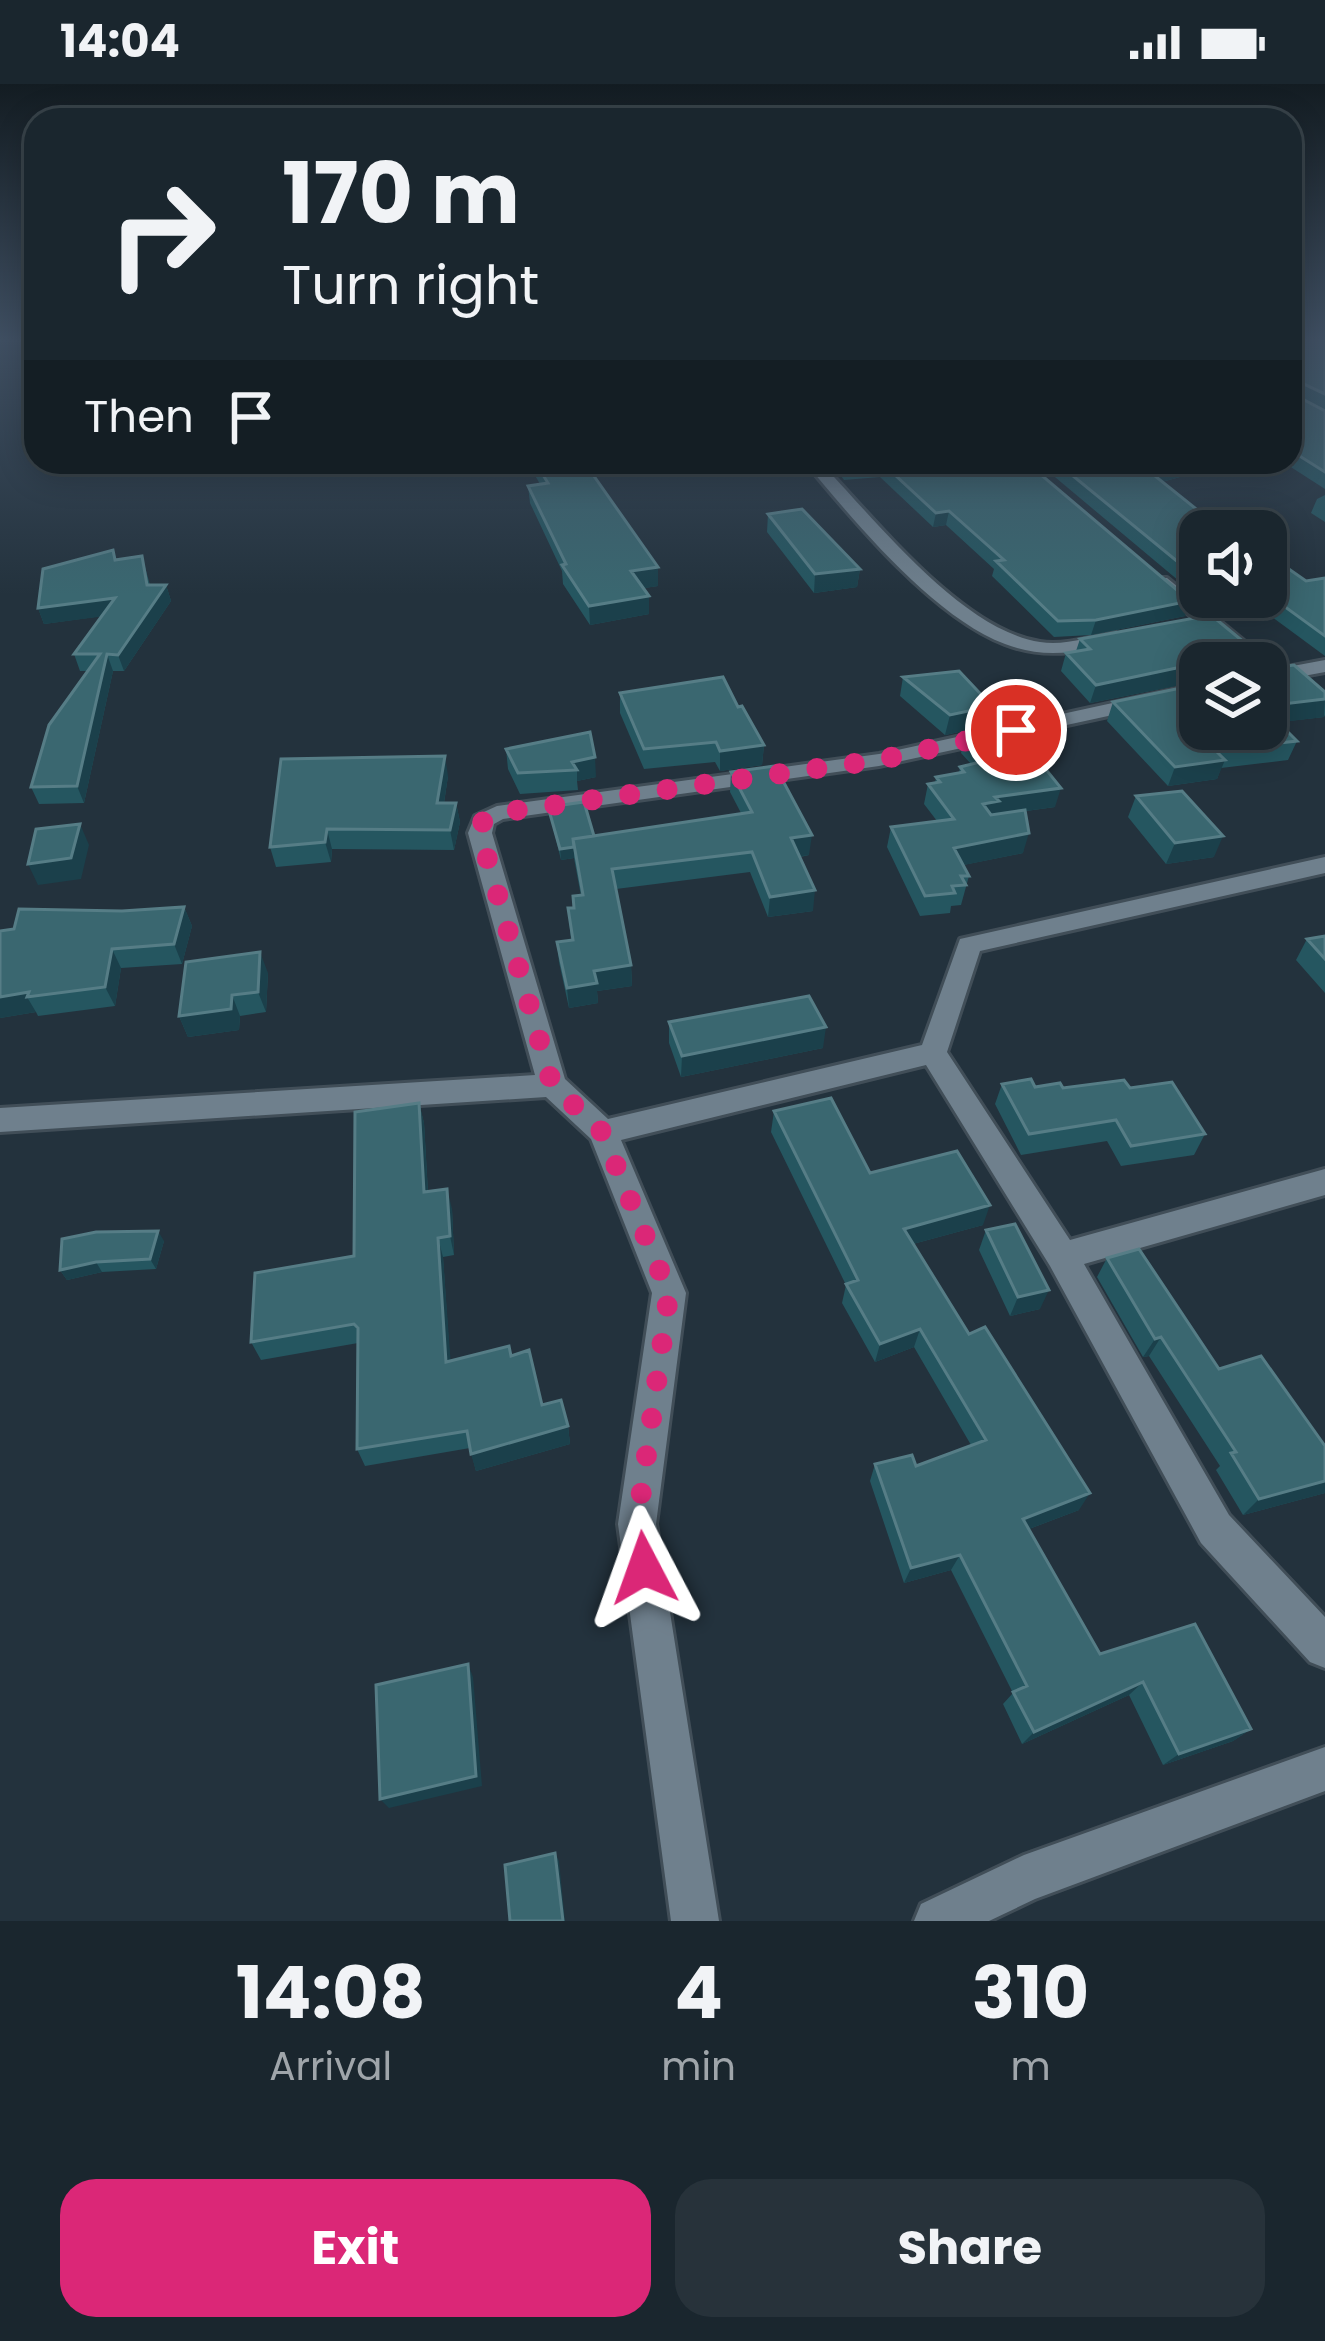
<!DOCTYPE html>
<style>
body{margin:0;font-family:Poppins,sans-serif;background:#27323a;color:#f1f3f6;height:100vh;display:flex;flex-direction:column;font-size:45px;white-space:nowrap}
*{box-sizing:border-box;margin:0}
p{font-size:39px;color:#9fa5aa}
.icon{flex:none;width:66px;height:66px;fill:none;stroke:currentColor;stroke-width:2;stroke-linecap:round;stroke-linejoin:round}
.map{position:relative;height:1837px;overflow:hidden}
.side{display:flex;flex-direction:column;background:#1a262e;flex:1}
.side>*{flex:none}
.hud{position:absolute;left:24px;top:24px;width:1278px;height:366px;border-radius:36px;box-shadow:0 6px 30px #0003,0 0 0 3px #38434a;background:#1a262e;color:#f1f3f6;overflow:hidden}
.tools{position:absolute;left:1179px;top:426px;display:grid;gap:24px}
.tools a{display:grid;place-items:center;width:108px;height:108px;border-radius:24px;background:#1a262e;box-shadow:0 6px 30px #0003,0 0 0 3px #38434a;font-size:60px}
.pin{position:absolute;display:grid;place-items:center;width:102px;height:102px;color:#fff;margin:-51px;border:6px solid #fff;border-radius:50%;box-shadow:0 3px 12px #0007}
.me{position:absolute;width:132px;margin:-66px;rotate:356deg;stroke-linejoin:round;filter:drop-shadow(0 0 9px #0008)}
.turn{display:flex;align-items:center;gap:42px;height:252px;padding:0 60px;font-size:54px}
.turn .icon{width:156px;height:156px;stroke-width:2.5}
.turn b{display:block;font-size:84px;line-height:102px}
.then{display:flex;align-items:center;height:114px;padding:0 60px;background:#0003;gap:24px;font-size:45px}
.eta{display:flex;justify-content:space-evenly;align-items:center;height:204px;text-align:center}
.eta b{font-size:72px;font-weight:700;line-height:84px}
.button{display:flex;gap:24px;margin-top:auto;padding:24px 60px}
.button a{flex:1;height:138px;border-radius:36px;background:#db2777;color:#fff;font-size:48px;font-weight:700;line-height:138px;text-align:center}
.button a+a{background:#27323a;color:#f1f3f6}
.status{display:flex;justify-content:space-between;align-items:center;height:84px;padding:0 60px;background:#1a262e;direction:ltr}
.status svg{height:33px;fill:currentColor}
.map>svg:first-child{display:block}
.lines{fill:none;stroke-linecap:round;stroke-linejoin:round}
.minor-casing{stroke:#414e58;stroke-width:6}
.minor{fill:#6f808d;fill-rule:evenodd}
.wall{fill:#255660}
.shaded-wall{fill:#1b404b}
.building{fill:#3a6770;stroke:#567d86;stroke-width:3}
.route{stroke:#db2777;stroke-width:21;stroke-dasharray:0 37.8}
</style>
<div class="status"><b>14:04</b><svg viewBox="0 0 49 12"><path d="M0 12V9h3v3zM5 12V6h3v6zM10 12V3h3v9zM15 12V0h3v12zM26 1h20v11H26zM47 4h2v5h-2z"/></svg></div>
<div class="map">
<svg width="1325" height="1837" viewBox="0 0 1325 1837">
<rect width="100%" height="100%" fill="#23323d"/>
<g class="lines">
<defs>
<path id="minor" d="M 805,378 L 820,378 C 874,434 961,546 1040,558 C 1064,562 1091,553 1114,548 L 1123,554 C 1114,561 1101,563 1089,565 C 1060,571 1033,571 1005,560 C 933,533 854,437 805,378 Z
M 1155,494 L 1167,494 L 1266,575 L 1269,579 L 1266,583 L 1266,579 L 1247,579 L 1155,502 Z
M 1325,576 L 1325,588 L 1266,599 L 1266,587 Z
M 1200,600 L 1200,612 L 879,682 L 503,735 L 494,740 L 492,749 L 565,995 L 608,1035 L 922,961 L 960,855 L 1325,773 L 1325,789 L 980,867 L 947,968 L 1070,1156 L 1325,1085 L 1325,1111 L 1084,1180 L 1229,1431 L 1325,1533 L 1325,1584 L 1310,1578 L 1201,1459 L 1050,1182 L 926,981 L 621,1056 L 686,1209 L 656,1440 L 719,1837 L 671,1837 L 618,1440 L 652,1209 L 591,1055 L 546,1013 L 0,1048 L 0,1024 L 535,991 L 468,749 L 475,732 L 497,722 L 879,670 Z
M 1325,1663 L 1325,1707 L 1035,1815 L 989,1837 L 914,1837 L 921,1820 L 1024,1771 Z"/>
</defs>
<use href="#minor" class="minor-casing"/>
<use href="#minor" class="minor"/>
</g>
<path class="wall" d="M 1290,254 L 1325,254 L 1325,326 L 1292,309 L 1325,327 L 1325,405 L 1283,378 L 1290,378 Z
M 529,378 L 584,378 L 658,483 L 658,502 L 644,504 L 649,512 L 649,530 L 590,541 L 563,500 L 562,487 L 530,419 L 528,402 L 540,400 L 530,383 Z
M 831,378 L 1026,378 L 1185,532 L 1091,551 L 1054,553 L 992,492 L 994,485 L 946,441 L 933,443 L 880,393 L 844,396 Z
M 1037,378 L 1185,379 L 1180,393 L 1162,398 L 1200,447 L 1200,513 L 1228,513 L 1216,528 Z
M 1325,411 L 1325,438 L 1311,429 L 1317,415 Z
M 768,430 L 860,485 L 857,503 L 814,509 L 767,448 Z
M 113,466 L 117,476 L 142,472 L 150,501 L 166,501 L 171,517 L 124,587 L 113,587 L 84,719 L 39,720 L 31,703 L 89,587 L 80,587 L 74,570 L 102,532 L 44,540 L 38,524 Z
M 1266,469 L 1306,497 L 1325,494 L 1325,572 L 1245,513 L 1266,513 Z
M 1211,531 L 1251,564 L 1269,565 L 1271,584 L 1294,581 L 1325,608 L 1325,631 L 1324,633 L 1279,638 L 1297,657 L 1288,676 L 1221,684 L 1217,695 L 1168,702 L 1107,637 L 1113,618 L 1200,600 L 1200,645 L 1266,645 L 1266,579 L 1200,579 L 1200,597 L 1090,619 L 1061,587 L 1066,569 L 1076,567 L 1080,555 Z
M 903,593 L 992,622 L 987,642 L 945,651 L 900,612 Z
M 620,609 L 738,623 L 764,661 L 762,681 L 720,687 L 715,678 L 644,685 L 620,629 Z
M 965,650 L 1055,723 L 1026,727 L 1023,769 L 963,781 L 969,792 L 961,821 L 951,822 L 950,829 L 920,832 L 887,763 L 891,743 L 937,737 L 924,720 L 928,700 L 935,699 L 936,693 L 959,689 L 960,683 L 971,680 L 961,669 Z
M 506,665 L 596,693 L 577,697 L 578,706 L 520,710 L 508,685 Z
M 731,688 L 809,771 L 800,773 L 813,827 L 768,833 L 750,788 L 616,805 L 631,881 L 632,902 L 597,907 L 598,919 L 569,924 L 559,878 L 557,858 L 571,856 L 568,824 L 573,824 L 573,812 L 581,812 L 574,774 L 561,776 L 548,723 L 594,752 L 741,729 L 730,708 Z
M 448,692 L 444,719 L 456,719 L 460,738 L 454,766 L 332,765 L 331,778 L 276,783 L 270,763 Z
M 1136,712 L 1214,773 L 1166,780 L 1128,733 Z
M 184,823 L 192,842 L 182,880 L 121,884 L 115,922 L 38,932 L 36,928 L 0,934 L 0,847 L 122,827 Z
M 1325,852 L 1325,909 L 1296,876 L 1307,855 Z
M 268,889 L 266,928 L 240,932 L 239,946 L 188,953 L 179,932 Z
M 669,938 L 823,964 L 681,993 L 669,959 Z
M 1002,1000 L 1063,1004 L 1130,1004 L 1205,1050 L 1194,1071 L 1121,1082 L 1107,1057 L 1021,1071 L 995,1020 Z
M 419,1019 L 424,1039 L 428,1108 L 452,1125 L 454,1171 L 443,1173 L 450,1277 L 511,1272 L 542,1321 L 568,1342 L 570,1360 L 476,1387 L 470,1364 L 365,1382 L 357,1365 L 358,1259 L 261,1276 L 251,1258 L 354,1172 Z
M 774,1027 L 870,1089 L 983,1141 L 913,1160 L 1079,1426 L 1029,1445 L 1100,1570 L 1251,1645 L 1233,1657 L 1163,1681 L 1129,1611 L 1022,1660 L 1003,1620 L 1013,1609 L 951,1486 L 904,1499 L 870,1397 L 875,1380 L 916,1382 L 971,1361 L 914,1263 L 875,1278 L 842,1219 L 846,1201 L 771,1048 Z
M 986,1146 L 1040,1225 L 1010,1232 L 979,1166 Z
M 164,1157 L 156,1185 L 102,1188 L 67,1196 L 60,1186 Z
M 1107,1174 L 1219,1285 L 1325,1362 L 1325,1409 L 1243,1431 L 1216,1386 L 1220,1382 L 1149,1272 L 1143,1273 L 1097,1193 Z"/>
<path class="shaded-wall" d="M 1185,379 L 1180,393 L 1146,402 L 1150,388 Z
M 949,427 L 946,441 L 933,443 L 936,429 Z
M 658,483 L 658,502 L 632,506 L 631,487 Z
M 860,485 L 857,503 L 814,509 L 815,490 Z
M 166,501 L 171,517 L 124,587 L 118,571 Z
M 649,512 L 649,530 L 590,541 L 589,522 Z
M 1221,513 L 1228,513 L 1216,528 Z
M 115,514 L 121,530 L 44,540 L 38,524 Z
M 1190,517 L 1185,532 L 1091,551 L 1096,536 Z
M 107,570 L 113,587 L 84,719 L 77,702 Z
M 1200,580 L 1200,597 L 1090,619 L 1096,601 Z
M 1325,615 L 1324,633 L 1266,640 L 1266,622 Z
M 992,622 L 987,642 L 945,651 L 950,631 Z
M 764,661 L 762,681 L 720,687 L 720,667 Z
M 445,672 L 448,692 L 441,738 L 437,719 Z
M 595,673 L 596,693 L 577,697 L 577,686 L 572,678 Z
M 1225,676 L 1217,695 L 1168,702 L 1175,683 Z
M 1061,704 L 1055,723 L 995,731 L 994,737 L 983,720 L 995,713 Z
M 456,719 L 460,738 L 454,766 L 450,746 Z
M 80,740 L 89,761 L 81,795 L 38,801 L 28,780 Z
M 327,745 L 332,765 L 331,778 L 325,758 Z
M 1029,749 L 1023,769 L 949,784 L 954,764 Z
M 812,751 L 809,771 L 789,774 L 791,754 Z
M 1223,752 L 1214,773 L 1166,780 L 1175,759 Z
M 574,763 L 574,774 L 561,776 L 560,765 Z
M 815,806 L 813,827 L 768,833 L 770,813 Z
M 184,823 L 192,842 L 182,880 L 174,860 Z
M 112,865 L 121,884 L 115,922 L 105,903 Z
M 260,868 L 268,889 L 266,928 L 258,908 Z
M 631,881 L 632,902 L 597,907 L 598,919 L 569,924 L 567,904 L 594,887 Z
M 29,908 L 27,913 L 36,928 L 0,934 L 0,913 Z
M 232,911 L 240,932 L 239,946 L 188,953 L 179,932 Z
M 826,943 L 823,964 L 681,993 L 682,972 Z
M 419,1019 L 424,1039 L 429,1128 L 424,1108 Z
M 447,1105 L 452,1125 L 454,1171 L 450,1152 Z
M 990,1121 L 983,1141 L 898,1164 L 904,1145 Z
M 158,1147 L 164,1157 L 156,1185 L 150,1175 Z
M 438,1154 L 443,1173 L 452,1296 L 446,1278 Z
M 96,1178 L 102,1188 L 67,1196 L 60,1186 Z
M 1049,1206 L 1040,1225 L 1010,1232 L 1018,1213 Z
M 920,1245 L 914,1263 L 875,1278 L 880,1260 Z
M 1161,1253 L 1149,1272 L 1143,1273 L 1155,1255 Z
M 568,1342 L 570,1360 L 476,1387 L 471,1370 Z
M 1325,1397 L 1325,1409 L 1243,1431 L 1259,1415 Z
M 1090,1409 L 1079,1426 L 1013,1451 L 1023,1435 Z
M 960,1471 L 951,1486 L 904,1499 L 911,1484 Z
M 468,1580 L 473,1593 L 482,1702 L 389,1724 L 380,1715 Z
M 1143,1598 L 1129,1611 L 1022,1660 L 1034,1648 Z
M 1251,1645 L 1233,1657 L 1163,1681 L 1179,1670 Z
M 555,1769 L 559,1777 L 565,1837 L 563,1837 Z"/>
<path class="building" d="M 1290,254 L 1325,254 L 1325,310 L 1291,294 L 1293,310 L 1325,327 L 1325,388 L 1290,366 Z
M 535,378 L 584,378 L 658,483 L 631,487 L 649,512 L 589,522 L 562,481 L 566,480 L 528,402 L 548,399 Z
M 843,378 L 1026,378 L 1190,517 L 1096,536 L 1058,537 L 996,477 L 1004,476 L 949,427 L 936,429 L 882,379 L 846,382 Z
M 1056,378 L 1182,378 L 1185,379 L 1150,388 L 1205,432 L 1211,431 L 1234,447 L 1200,447 L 1200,496 Z
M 802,425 L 860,485 L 815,490 L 768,430 Z
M 113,466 L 115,476 L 142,472 L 147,501 L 166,501 L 118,571 L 107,570 L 77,702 L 31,703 L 49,641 L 100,570 L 74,570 L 115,514 L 38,524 L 43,485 Z
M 1266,469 L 1306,497 L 1325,494 L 1325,552 L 1266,509 Z
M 1211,531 L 1251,564 L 1269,565 L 1271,584 L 1294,581 L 1325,608 L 1325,615 L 1266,622 L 1266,579 L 1200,579 L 1096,601 L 1066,569 L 1090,565 L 1080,555 Z
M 959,587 L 992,622 L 950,631 L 903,593 Z
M 723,593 L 738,623 L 742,622 L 764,661 L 720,667 L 716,658 L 644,665 L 620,609 Z
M 1200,600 L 1200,645 L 1266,645 L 1266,626 L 1297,657 L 1215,666 L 1225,676 L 1175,683 L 1113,618 Z
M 1009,640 L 1061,704 L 995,713 L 999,717 L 983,720 L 991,731 L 1025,726 L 1029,749 L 954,764 L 969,792 L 961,792 L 966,801 L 952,802 L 955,809 L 925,812 L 891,743 L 954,735 L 928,700 L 940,698 L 936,693 L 964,688 L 960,683 L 988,676 L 965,650 Z
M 590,648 L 595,673 L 572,678 L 577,686 L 518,689 L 506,665 Z
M 445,672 L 437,719 L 456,719 L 450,746 L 327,745 L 325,758 L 270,763 L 281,675 Z
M 775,682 L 812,751 L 791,754 L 815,806 L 770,813 L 752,768 L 612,785 L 631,881 L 594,887 L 597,899 L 567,904 L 557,858 L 573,856 L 568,824 L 574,824 L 573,812 L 583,811 L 573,755 L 752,728 L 731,688 Z
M 1182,707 L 1223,752 L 1175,759 L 1136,712 Z
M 584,718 L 594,752 L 573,755 L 574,763 L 560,765 L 548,723 Z
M 80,740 L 71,774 L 28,780 L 36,745 Z
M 184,823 L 174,860 L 112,865 L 105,903 L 27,913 L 29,908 L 0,913 L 0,847 L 14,845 L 19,825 L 122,827 Z
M 1325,852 L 1325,875 L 1307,855 Z
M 260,868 L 258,908 L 232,911 L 231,925 L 179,932 L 186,878 Z
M 809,912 L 826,943 L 682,972 L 669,938 Z
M 1031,995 L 1035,1003 L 1060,999 L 1063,1004 L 1124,996 L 1130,1004 L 1172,998 L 1205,1050 L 1131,1062 L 1116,1036 L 1029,1050 L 1002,1000 Z
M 831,1014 L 870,1089 L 957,1067 L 990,1121 L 904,1145 L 969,1250 L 985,1243 L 1090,1409 L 1023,1435 L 1100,1570 L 1195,1540 L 1251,1645 L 1179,1670 L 1143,1598 L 1034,1648 L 1013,1608 L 1027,1602 L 960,1471 L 911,1484 L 875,1380 L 912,1371 L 916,1382 L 986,1356 L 920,1245 L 880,1260 L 846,1200 L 858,1196 L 774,1027 Z
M 419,1019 L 424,1108 L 447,1105 L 450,1152 L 438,1154 L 446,1278 L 509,1262 L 511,1272 L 529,1266 L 542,1321 L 561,1316 L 568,1342 L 471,1370 L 467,1347 L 357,1365 L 358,1244 L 354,1240 L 251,1258 L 255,1189 L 354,1172 L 355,1028 Z
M 1015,1140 L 1049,1206 L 1018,1213 L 986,1146 Z
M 158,1147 L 150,1175 L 96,1178 L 60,1186 L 62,1155 L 96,1148 Z
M 1139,1165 L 1219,1285 L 1261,1272 L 1325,1362 L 1325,1397 L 1259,1415 L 1231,1369 L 1236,1368 L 1161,1253 L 1155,1255 L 1107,1174 Z
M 468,1580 L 476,1692 L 380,1715 L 376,1601 Z
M 555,1769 L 563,1837 L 510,1837 L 505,1781 Z"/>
<linearGradient id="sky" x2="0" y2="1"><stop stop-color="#131c22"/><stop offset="0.5" stop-color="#3f4f62"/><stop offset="1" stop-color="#3f4f62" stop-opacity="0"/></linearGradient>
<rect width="1325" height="511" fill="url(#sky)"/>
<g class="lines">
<path class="route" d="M 644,1484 L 637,1440 L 669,1209 L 602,1048 L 552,1000 L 480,749 L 483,737 L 497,729 L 879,676 L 1016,646"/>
</g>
</svg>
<div class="tools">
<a><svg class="icon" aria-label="sound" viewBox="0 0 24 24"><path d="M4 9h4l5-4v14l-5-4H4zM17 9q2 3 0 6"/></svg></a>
<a><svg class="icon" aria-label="layers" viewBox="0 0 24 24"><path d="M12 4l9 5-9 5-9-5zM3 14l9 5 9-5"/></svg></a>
</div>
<div class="pin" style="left:1016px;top:646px;background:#d93025"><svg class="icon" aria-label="arrive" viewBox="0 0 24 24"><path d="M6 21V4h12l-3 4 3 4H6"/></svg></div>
<svg class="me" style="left:644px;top:1484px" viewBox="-20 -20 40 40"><path d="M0-17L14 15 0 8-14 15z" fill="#db2777" stroke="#fff" stroke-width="4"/></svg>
<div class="hud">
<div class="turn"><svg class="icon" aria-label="right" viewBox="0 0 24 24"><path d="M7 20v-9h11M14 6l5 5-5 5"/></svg><div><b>170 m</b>Turn right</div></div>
<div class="then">Then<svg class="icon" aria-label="arrive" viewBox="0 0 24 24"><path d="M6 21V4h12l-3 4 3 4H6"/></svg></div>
</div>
</div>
<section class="side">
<div class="eta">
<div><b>14:08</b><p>Arrival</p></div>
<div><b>4</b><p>min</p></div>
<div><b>310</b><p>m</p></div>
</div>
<div class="button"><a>Exit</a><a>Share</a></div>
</section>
